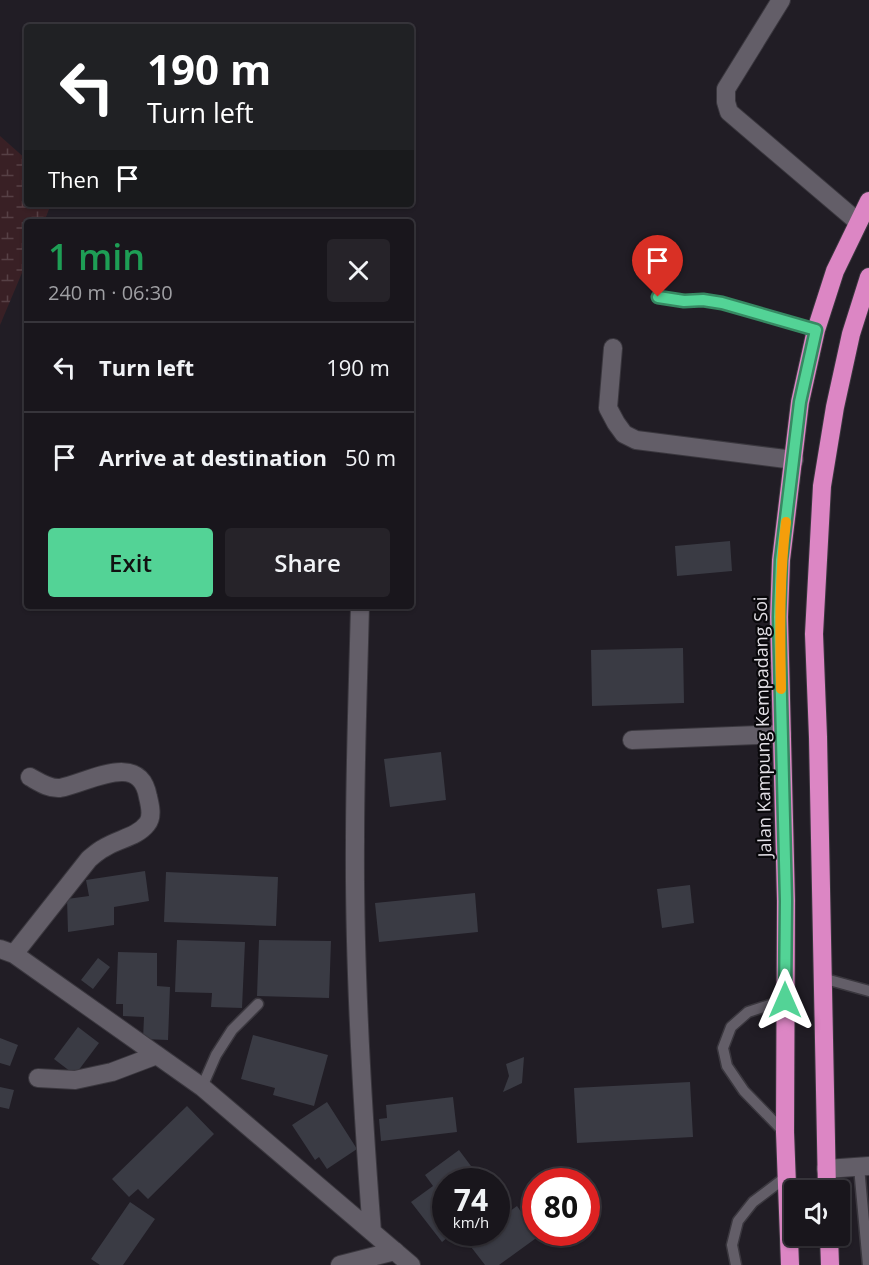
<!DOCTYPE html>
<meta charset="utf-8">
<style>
body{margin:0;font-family:"Open Sans",sans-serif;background:#262329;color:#f1f3f6;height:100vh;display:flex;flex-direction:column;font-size:22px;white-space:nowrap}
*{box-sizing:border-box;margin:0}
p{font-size:20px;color:#9f9fa3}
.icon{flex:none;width:33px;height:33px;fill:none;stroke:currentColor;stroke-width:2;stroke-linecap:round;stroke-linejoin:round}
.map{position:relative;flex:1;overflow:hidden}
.sheet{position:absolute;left:24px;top:219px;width:390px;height:390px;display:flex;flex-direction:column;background:#19161c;border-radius:6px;box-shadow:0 2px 4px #0004,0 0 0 2px #37353b}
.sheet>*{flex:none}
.banner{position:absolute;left:24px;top:24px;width:390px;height:183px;border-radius:6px;box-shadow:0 2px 4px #0004,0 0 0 2px #37353b;background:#202124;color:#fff;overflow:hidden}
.buttons{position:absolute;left:784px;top:1180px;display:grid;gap:12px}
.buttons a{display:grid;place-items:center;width:66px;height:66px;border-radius:6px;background:#19161c;box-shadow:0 2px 4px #0004,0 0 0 2px #37353b;font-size:30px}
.speed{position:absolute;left:432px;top:1168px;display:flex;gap:12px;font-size:30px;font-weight:700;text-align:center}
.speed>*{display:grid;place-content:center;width:78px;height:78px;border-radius:50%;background:#19161c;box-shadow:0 2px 4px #0004,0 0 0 2px #37353b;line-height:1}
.speed small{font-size:15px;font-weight:400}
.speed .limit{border:9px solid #d22;background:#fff;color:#111}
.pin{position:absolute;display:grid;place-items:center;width:51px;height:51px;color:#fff;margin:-62px -26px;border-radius:50% 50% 50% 0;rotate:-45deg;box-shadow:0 0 6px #0007}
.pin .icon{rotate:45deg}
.me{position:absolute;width:66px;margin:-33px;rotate:0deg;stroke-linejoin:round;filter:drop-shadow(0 0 4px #0008)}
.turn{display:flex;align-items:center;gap:21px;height:126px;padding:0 24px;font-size:27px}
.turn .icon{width:78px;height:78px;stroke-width:2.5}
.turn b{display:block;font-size:42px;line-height:51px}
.then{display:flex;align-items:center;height:57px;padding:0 24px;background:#0003;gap:12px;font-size:22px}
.round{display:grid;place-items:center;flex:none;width:63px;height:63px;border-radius:6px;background:#262329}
.summary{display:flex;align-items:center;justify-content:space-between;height:102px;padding:0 24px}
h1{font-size:36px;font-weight:600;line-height:45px;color:#1e9e55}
.cta{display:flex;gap:12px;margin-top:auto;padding:12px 24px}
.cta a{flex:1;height:69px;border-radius:6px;background:#53d396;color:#111;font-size:24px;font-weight:600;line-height:69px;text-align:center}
.cta a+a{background:#262329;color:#f1f3f6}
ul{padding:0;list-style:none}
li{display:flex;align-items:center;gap:18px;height:90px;padding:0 24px;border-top:2px solid #37353b}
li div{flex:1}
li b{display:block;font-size:22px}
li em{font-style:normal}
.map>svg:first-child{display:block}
.wetland{fill:url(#wetland-marsh)}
.building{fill:#3a3b44}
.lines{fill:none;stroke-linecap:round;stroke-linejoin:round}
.lane-casing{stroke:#3a373e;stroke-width:13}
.street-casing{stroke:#3a373e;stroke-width:20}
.highway-casing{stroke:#3a373e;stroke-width:20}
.lane{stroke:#635e68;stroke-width:10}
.street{stroke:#635e68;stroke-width:18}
.highway{stroke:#dc86c4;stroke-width:18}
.route-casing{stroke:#368962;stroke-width:15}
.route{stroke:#53d396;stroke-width:10}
.slow{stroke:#f59e0b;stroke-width:10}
.labels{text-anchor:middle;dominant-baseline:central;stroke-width:4.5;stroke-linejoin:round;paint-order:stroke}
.street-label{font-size:18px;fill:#e3e0e6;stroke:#09080b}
</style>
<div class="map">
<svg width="869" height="1265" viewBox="0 0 869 1265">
<defs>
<pattern id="wetland-marsh" width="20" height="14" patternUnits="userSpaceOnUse" patternTransform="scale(1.5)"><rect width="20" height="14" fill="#392025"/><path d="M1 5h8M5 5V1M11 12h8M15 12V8" fill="none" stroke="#564045"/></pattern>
</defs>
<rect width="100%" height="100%" fill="#211d25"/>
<path class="wetland" d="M 0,136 L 27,160 L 27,204 L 51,204 L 44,222 L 27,222 L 27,261 L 0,325 Z"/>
<path class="building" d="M 730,541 L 732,571 L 677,576 L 675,546 Z
M 683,648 L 684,703 L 592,706 L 591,650 Z
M 441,752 L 446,800 L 390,807 L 384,759 Z
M 145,871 L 149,901 L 114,907 L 114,925 L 68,932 L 67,899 L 89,896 L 86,880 Z
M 166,872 L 278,877 L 276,926 L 164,922 Z
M 690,885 L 694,923 L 662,928 L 657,889 Z
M 475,893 L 478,932 L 379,942 L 375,903 Z
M 177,940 L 245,942 L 242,1008 L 211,1007 L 212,993 L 175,992 Z
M 259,940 L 331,941 L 329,998 L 257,996 Z
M 118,952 L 157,953 L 157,986 L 170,987 L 168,1040 L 143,1039 L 144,1017 L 123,1016 L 123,1004 L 116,1004 Z
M 98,958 L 110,967 L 93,989 L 81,980 Z
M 78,1027 L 99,1043 L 75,1075 L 54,1059 Z
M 253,1035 L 328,1055 L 314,1106 L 273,1095 L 275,1088 L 241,1079 Z
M 0,1038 L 18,1045 L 10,1066 L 0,1063 Z
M 524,1057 L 522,1083 L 503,1092 L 509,1076 L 506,1064 Z
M 690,1082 L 693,1137 L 577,1143 L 574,1088 Z
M 0,1087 L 14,1090 L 9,1109 L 0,1107 Z
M 453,1097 L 457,1132 L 381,1141 L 379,1119 L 387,1118 L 386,1105 Z
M 327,1102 L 357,1149 L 327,1169 L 319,1157 L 315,1160 L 292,1125 Z
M 187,1106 L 214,1134 L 148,1199 L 138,1189 L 129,1197 L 112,1179 Z
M 459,1150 L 483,1182 L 446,1182 L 446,1233 L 453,1233 L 442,1242 L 411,1202 L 433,1186 L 425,1175 Z
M 130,1202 L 155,1219 L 123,1265 L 100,1265 L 91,1259 Z
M 517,1206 L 536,1233 L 539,1236 L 499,1265 L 485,1265 L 468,1243 L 481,1233 L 496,1233 L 496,1209 L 499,1207 L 506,1214 Z"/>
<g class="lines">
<defs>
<path id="lane" d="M 658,297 L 684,301 L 703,300 L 722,303 L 816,330
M 822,978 L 869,991
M 202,1087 L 216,1055 L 232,1030 L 258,1004
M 784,1132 L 744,1091 L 727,1066 L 723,1048 L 731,1027 L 748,1012 L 785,1000
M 859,1167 L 868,1265
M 736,1265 L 732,1245 L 738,1221 L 753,1202 L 786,1177"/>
<path id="street" d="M 781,0 L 726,89 L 726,102 L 729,112 L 858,222
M 613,348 L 608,408 L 616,423 L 624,434 L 636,440 L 794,460
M 360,606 C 358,685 355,763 355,842 C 354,972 362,1103 372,1232
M 632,740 L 782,734
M 0,949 L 14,954 L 202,1087 L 411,1265
M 14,954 L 89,859 C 94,855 98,851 104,848 C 118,839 137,837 147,824 C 153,817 150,805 148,797 C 140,750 88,783 60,788 C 49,789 39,782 30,777
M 38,1078 L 75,1080 L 112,1072 L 157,1055
M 826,1169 L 869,1166
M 340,1265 L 395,1251"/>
<path id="highway" d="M 827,1191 L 818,737 L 814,634 L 822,486 L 835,407 L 851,334 L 869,277
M 829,1236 L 830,1265
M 790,1265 L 785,1132 L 786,901 L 779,617 L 781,560 L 800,402 L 816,330 L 835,271 L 869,201"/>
</defs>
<use href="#lane" class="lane-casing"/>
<use href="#street" class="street-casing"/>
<use href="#highway" class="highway-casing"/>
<use href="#lane" class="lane"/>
<use href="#street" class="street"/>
<use href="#highway" class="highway"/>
</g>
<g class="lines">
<defs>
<path id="route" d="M 658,297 L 684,301 L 703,300 L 722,303 L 816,330 L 800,402 L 781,560 L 779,617 L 786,901 L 785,1000"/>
</defs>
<use href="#route" class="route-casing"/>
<use href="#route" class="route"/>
<path class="slow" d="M 781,689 C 780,632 779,578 786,522"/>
</g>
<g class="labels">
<g class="street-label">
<text transform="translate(762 727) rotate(-91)">Jalan Kampung Kempadang Soi</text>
</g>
</g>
</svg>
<div class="buttons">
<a><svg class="icon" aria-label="sound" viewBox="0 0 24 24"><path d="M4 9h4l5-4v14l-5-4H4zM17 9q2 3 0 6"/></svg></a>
</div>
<div class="speed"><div>74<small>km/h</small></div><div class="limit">80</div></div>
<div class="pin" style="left:658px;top:297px;background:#d93025"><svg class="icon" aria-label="arrive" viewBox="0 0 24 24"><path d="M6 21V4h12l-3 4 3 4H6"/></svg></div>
<svg class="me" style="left:785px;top:1000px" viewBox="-20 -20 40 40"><path d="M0-17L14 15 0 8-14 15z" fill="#53d396" stroke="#fff" stroke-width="4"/></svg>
<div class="banner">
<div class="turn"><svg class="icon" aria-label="left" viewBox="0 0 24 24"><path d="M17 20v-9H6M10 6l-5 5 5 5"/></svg><div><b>190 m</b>Turn left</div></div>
<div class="then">Then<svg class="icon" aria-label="arrive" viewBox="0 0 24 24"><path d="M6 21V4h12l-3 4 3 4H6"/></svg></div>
</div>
<section class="sheet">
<div class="summary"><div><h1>1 min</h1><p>240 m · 06:30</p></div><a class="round"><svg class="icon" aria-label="close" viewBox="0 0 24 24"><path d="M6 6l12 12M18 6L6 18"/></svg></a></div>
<ul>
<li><svg class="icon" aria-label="left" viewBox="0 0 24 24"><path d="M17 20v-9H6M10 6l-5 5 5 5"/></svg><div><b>Turn left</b></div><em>190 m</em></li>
<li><svg class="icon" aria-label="arrive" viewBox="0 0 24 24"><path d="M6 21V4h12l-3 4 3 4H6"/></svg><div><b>Arrive at destination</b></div><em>50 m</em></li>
</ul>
<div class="cta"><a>Exit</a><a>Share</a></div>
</section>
</div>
